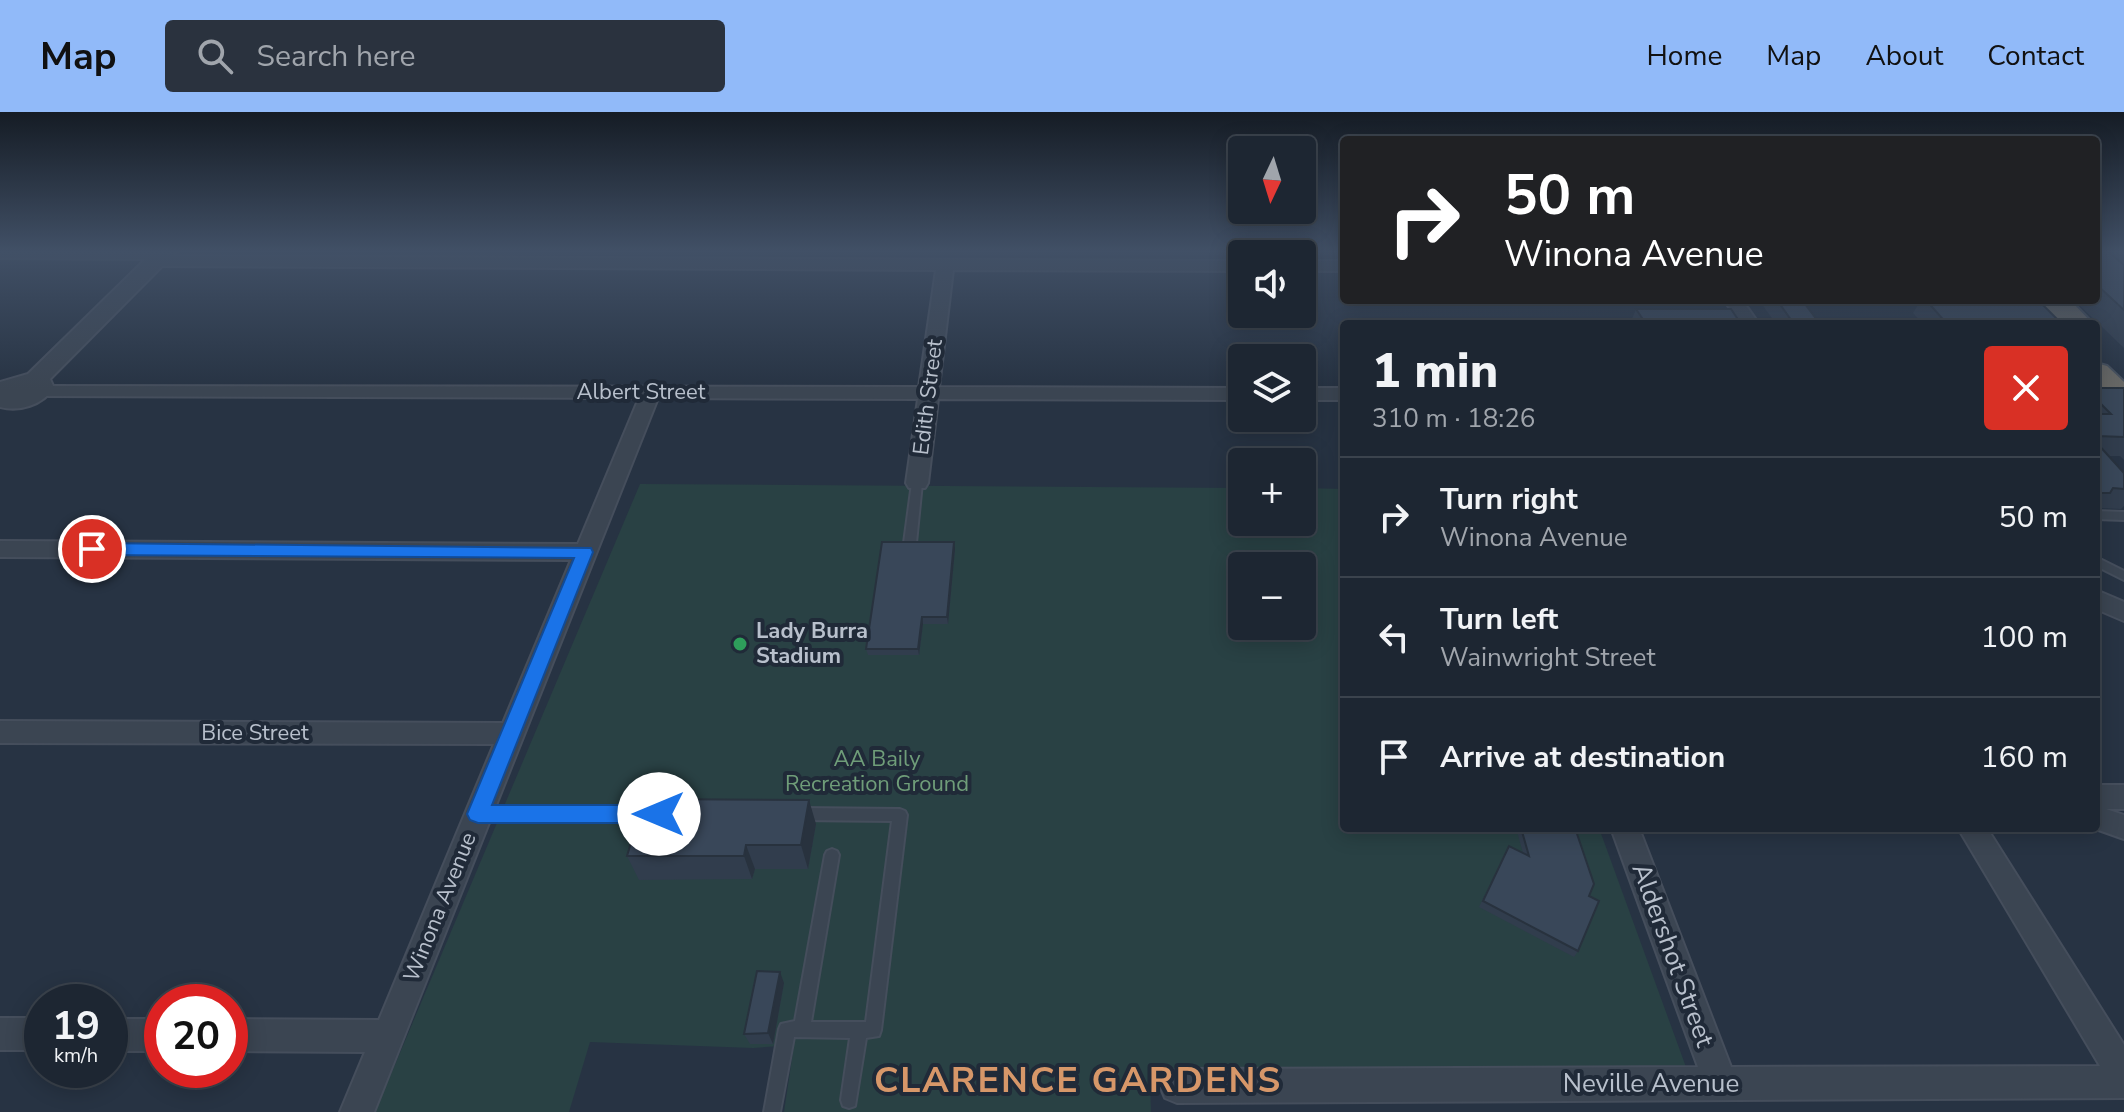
<!DOCTYPE html>
<meta charset="utf-8">
<style>
body{margin:0;font-family:"Nunito Sans",sans-serif;background:#2a323e;color:#f1f3f6;height:100vh;display:flex;flex-direction:column;font-size:30px;white-space:nowrap}
*{box-sizing:border-box;margin:0}
p{font-size:26px;color:#a0a5ac}
.icon{flex:none;width:44px;height:44px;fill:none;stroke:currentColor;stroke-width:2;stroke-linecap:round;stroke-linejoin:round}
.map{position:relative;flex:1;overflow:hidden}
.side{position:absolute;left:1340px;top:208px;width:760px;height:512px;display:flex;flex-direction:column;background:#1d2632;border-radius:8px;box-shadow:0 4px 20px #0003,0 0 0 2px #3b434d}
.side>*{flex:none}
.banner{position:absolute;left:1340px;top:24px;width:760px;height:168px;border-radius:8px;box-shadow:0 4px 20px #0003,0 0 0 2px #3b434d;background:#202124;color:#fff;overflow:hidden}
.needle{width:52px;rotate:184deg}
.buttons{position:absolute;left:1228px;top:24px;display:grid;gap:16px}
.buttons a{display:grid;place-items:center;width:88px;height:88px;border-radius:8px;background:#1d2632;box-shadow:0 4px 20px #0003,0 0 0 2px #3b434d;font-size:40px}
.speed{position:absolute;left:24px;top:872px;display:flex;gap:16px;font-size:40px;font-weight:700;text-align:center}
.speed>*{display:grid;place-content:center;width:104px;height:104px;border-radius:50%;background:#1d2632;box-shadow:0 4px 20px #0003,0 0 0 2px #3b434d;line-height:1}
.speed small{font-size:20px;font-weight:400}
.speed .limit{border:12px solid #d22;background:#fff;color:#111}
.pin{position:absolute;display:grid;place-items:center;width:68px;height:68px;color:#fff;margin:-34px;border:4px solid #fff;border-radius:50%;box-shadow:0 2px 8px #0007}
.me{position:absolute;width:88px;margin:-44px;rotate:270deg;stroke-linejoin:round;filter:drop-shadow(0 0 6px #0008)}
.turn{display:flex;align-items:center;gap:28px;height:168px;padding:0 32px;font-size:36px}
.turn .icon{width:104px;height:104px;stroke-width:2.5}
.turn b{display:block;font-size:56px;line-height:68px}
.round{display:grid;place-items:center;flex:none;width:84px;height:84px;border-radius:8px;background:#2a323e}
.summary{display:flex;align-items:center;justify-content:space-between;height:136px;padding:0 32px}
h1{font-size:48px;font-weight:800;line-height:60px}
ul{padding:0;list-style:none}
li{display:flex;align-items:center;gap:24px;height:120px;padding:0 32px;border-top:2px solid #3b434d}
li div{flex:1}
li b{display:block;font-size:30px}
li em{font-style:normal}
header{display:flex;align-items:center;gap:48px;box-sizing:border-box;height:112px;padding:0 40px;background:#91baf9;color:#111}
header strong{font-size:38px}
nav{display:flex;gap:44px;margin-inline-start:auto;font-size:28px}
.search{width:560px;height:72px;background:#2a323e;display:flex;align-items:center;gap:20px;box-sizing:border-box;padding:0 28px;border-radius:8px;color:#a0a5ac;font-size:30px}
.map>svg:first-child{display:block}
.green{fill:#294144;fill-rule:evenodd}
.lines{fill:none;stroke-linecap:round;stroke-linejoin:round}
.service-casing{stroke:#454e5c;stroke-width:4}
.minor-casing{stroke:#454e5c;stroke-width:4}
.tertiary-casing{stroke:#454e5c;stroke-width:4}
.trunk-casing{stroke:#46505d;stroke-width:4}
.service{fill:#3b4552;fill-rule:evenodd}
.minor{fill:#3b4552;fill-rule:evenodd}
.tertiary{fill:#3b4552;fill-rule:evenodd}
.trunk{fill:#686865;fill-rule:evenodd}
.wall{fill:#313d4d}
.shaded-wall{fill:#28323e}
.building{fill:#394759;stroke:#28323e;stroke-width:2}
.route{fill:#1a73e8;stroke:#114b97;stroke-width:2}
.leisure-dot{fill:#2e9e5b;stroke:#202a38;stroke-width:3}
.labels{text-anchor:middle;dominant-baseline:central;stroke-width:8;stroke-linejoin:round;paint-order:stroke}
.street-label{font-size:22px;fill:#b8c0cc;stroke:#202a38}
.poi-label{font-size:22px;font-weight:bold;fill:#b8c0cc;stroke:#202a38;text-anchor:start}
.park-label{font-size:22px;fill:#6f9d79;stroke:#202a38}
.near-street-label{font-size:26px;fill:#b8c0cc;stroke:#202a38}
.near-district-label{font-size:36px;font-weight:bold;letter-spacing:2px;fill:#d79769;stroke:#202a38}
</style>
<header>
<strong>Map</strong>
<div class="search"><svg class="icon" aria-label="search" viewBox="0 0 24 24"><circle cx="10" cy="10" r="6"/><path d="M15 15l6 6"/></svg>Search here</div>
<nav><a>Home</a><a>Map</a><a>About</a><a>Contact</a></nav>
</header>
<div class="map">
<svg width="2124" height="1000" viewBox="0 0 2124 1000">
<rect width="100%" height="100%" fill="#273343"/>
<path class="green" d="M 640,372 L 1242,376 L 1242,410 L 1302,410 L 1302,376 L 1344,377 L 1344,716 L 1599,716 L 1690,966 L 1150,968 L 1151,1000 L 784,1000 L 794,933 L 753,936 L 590,930 L 569,1000 L 375,1000 ZM 1242,454 L 1302,454 L 1302,514 L 1242,514 Z"/>
<g class="lines">
<defs>
<path id="service" d="M 917,367 L 922,371 L 916,431 L 910,435 L 904,431 L 912,371 Z
M 2096,399 L 2124,400 L 2124,408 L 2096,407 Z
M 2096,445 L 2124,459 L 2124,468 L 2096,454 Z
M 478,696 L 656,696 L 661,698 L 663,702 L 661,706 L 656,708 L 478,708 L 473,706 L 471,702 L 473,698 Z
M 798,696 L 900,697 L 905,699 L 907,703 L 881,918 L 879,924 L 866,926 L 855,994 L 849,996 L 843,994 L 841,988 L 850,926 L 794,925 L 780,1000 L 764,1000 L 779,917 L 781,912 L 795,909 L 825,743 L 827,739 L 832,737 L 837,739 L 839,743 L 811,910 L 866,910 L 892,709 L 798,708 L 793,706 L 791,702 L 793,698 Z"/>
<path id="minor" d="M 0,138 L 168,138 L 170,144 L 1242,149 L 1242,159 L 953,158 L 939,275 L 1242,276 L 1242,288 L 938,287 L 928,371 L 925,376 L 909,376 L 906,371 L 918,287 L 658,286 L 374,1000 L 340,1000 L 365,940 L 230,939 L 230,907 L 379,908 L 494,632 L 0,631 L 0,609 L 503,611 L 571,448 L 0,445 L 0,429 L 578,432 L 639,286 L 41,284 L 34,282 L 31,278 L 34,274 L 919,275 L 936,158 L 157,154 L 151,153 L 150,147 L 0,146 Z
M 1302,149 L 1344,149 L 1344,159 L 1302,159 Z
M 1724,188 L 1742,188 L 1759,212 L 1741,212 Z
M 1302,276 L 1344,276 L 1344,288 L 1302,288 Z
M 2096,478 L 2124,490 L 2124,509 L 2096,497 Z
M 2096,673 L 2124,673 L 2124,697 L 2106,697 L 2124,703 L 2124,727 L 2093,716 L 2096,716 Z
M 1611,716 L 1639,716 L 1731,955 L 2100,954 L 1958,716 L 1987,716 L 2124,933 L 2124,986 L 1177,991 L 1165,986 L 1160,974 L 1165,962 L 1177,957 L 1698,955 Z
M 0,906 L 42,906 L 42,938 L 0,938 Z
M 110,907 L 162,907 L 162,939 L 110,939 Z"/>
<path id="tertiary" d="M 155,138 L 178,138 L 50,267 L 54,276 C 42,293 20,300 0,295 L 0,270 L 28,262 Z"/>
<path id="trunk" d="M 2038,188 L 2070,188 L 2093,212 L 2060,212 Z
M 2096,251 L 2107,254 L 2124,270 L 2124,298 L 2112,295 L 2096,279 Z"/>
</defs>
<use href="#service" class="service-casing"/>
<use href="#minor" class="minor-casing"/>
<use href="#tertiary" class="tertiary-casing"/>
<use href="#trunk" class="trunk-casing"/>
<use href="#service" class="service"/>
<use href="#minor" class="minor"/>
<use href="#tertiary" class="tertiary"/>
<use href="#trunk" class="trunk"/>
</g>
<path class="wall" d="M 2096,138 L 2124,138 L 2124,236 L 2074,188 L 2096,188 Z
M 1759,188 L 1802,188 L 1820,212 L 1776,212 Z
M 1921,188 L 2038,188 L 2061,212 L 1923,212 L 1913,201 Z
M 1636,197 L 1741,212 L 1630,212 Z
M 2096,276 L 2124,276 L 2124,348 L 2120,344 L 2108,344 L 2124,361 L 2124,394 L 2121,397 L 2097,396 L 2096,397 Z
M 955,437 L 948,512 L 923,512 L 919,543 L 868,543 L 866,537 Z
M 816,712 L 808,757 L 755,757 L 752,767 L 639,768 L 627,744 Z
M 1516,716 L 1575,716 L 1589,784 L 1578,839 L 1574,845 L 1479,795 L 1509,734 L 1523,741 Z
M 784,871 L 773,932 L 750,932 L 744,922 Z"/>
<path class="shaded-wall" d="M 954,430 L 955,437 L 948,512 L 947,505 Z
M 922,505 L 923,512 L 919,543 L 918,537 Z
M 809,688 L 816,712 L 808,757 L 801,733 Z
M 746,733 L 755,757 L 752,767 L 744,744 Z
M 780,860 L 784,871 L 773,932 L 768,921 Z"/>
<path class="building" d="M 2096,138 L 2106,138 L 2124,153 L 2124,198 L 2096,172 Z
M 1777,188 L 1802,188 L 1820,212 L 1794,212 Z
M 1926,188 L 2038,188 L 2061,211 L 1947,212 Z
M 1636,197 L 1731,197 L 1741,212 L 1646,212 Z
M 2096,276 L 2124,276 L 2124,325 L 2097,324 L 2096,323 L 2096,302 L 2111,302 L 2096,287 Z
M 2096,330 L 2124,361 L 2124,377 L 2113,376 L 2110,381 L 2096,381 Z
M 882,430 L 954,430 L 947,505 L 922,505 L 918,537 L 866,537 Z
M 644,687 L 809,688 L 801,733 L 746,733 L 744,744 L 627,744 Z
M 1521,716 L 1575,716 L 1594,772 L 1589,784 L 1599,789 L 1578,839 L 1483,789 L 1509,734 L 1529,744 Z
M 757,859 L 780,860 L 768,921 L 744,922 Z"/>
<linearGradient id="sky" x2="0" y2="1"><stop stop-color="#151c25"/><stop offset="0.5" stop-color="#415066"/><stop offset="1" stop-color="#415066" stop-opacity="0"/></linearGradient>
<rect width="2124" height="278" fill="url(#sky)"/>
<path class="route" d="M 92,431 L 591,436 L 593,440 L 492,693 L 659,693 L 666,696 L 669,702 L 666,709 L 659,711 L 478,711 L 470,708 L 467,702 L 574,446 L 92,443 L 84,437 Z"/>
<circle class="leisure-dot" cx="740" cy="532" r="8"/>
<g class="labels">
<g class="street-label">
<text x="641" y="280">Albert Street</text>
<text transform="translate(928 285) rotate(-83)">Edith Street</text>
<text x="255" y="621">Bice Street</text>
<text transform="translate(440 795) rotate(-68)">Winona Avenue</text>
</g>
<g class="poi-label">
<text x="756" y="519">Lady Burra<tspan x="756" dy="25">Stadium</tspan></text>
</g>
<g class="park-label">
<text x="877" y="647">AA Baily<tspan x="877" dy="25">Recreation Ground</tspan></text>
</g>
<g class="near-street-label">
<text transform="translate(1673 843) rotate(70)">Aldershot Street</text>
<text x="1651" y="971">Neville Avenue</text>
</g>
<g class="near-district-label">
<text x="1078" y="968">CLARENCE GARDENS</text>
</g>
</g>
</svg>
<div class="buttons">
<a><svg class="needle" viewBox="-14 -14 28 28"><path d="M0-13l5 13h-10z" fill="#e53935"/><path d="M0 13l5-13h-10z" fill="#a0a5ac"/></svg></a>
<a><svg class="icon" aria-label="sound" viewBox="0 0 24 24"><path d="M4 9h4l5-4v14l-5-4H4zM17 9q2 3 0 6"/></svg></a>
<a><svg class="icon" aria-label="layers" viewBox="0 0 24 24"><path d="M12 4l9 5-9 5-9-5zM3 14l9 5 9-5"/></svg></a>
<a>+</a>
<a>−</a>
</div>
<div class="speed"><div>19<small>km/h</small></div><div class="limit">20</div></div>
<div class="pin" style="left:92px;top:437px;background:#d93025"><svg class="icon" aria-label="arrive" viewBox="0 0 24 24"><path d="M6 21V4h12l-3 4 3 4H6"/></svg></div>
<svg class="me" style="left:659px;top:702px" viewBox="-20 -20 40 40"><circle r="19" fill="#fff"/><path d="M0-13L10 11 0 6-10 11z" fill="#1a73e8"/></svg>
<div class="banner">
<div class="turn"><svg class="icon" aria-label="right" viewBox="0 0 24 24"><path d="M7 20v-9h11M14 6l5 5-5 5"/></svg><div><b>50 m</b>Winona Avenue</div></div>
</div>
<section class="side">
<div class="summary"><div><h1>1 min</h1><p>310 m · 18:26</p></div><a class="round" style="background:#d93025;color:#fff"><svg class="icon" aria-label="close" viewBox="0 0 24 24"><path d="M6 6l12 12M18 6L6 18"/></svg></a></div>
<ul>
<li><svg class="icon" aria-label="right" viewBox="0 0 24 24"><path d="M7 20v-9h11M14 6l5 5-5 5"/></svg><div><b>Turn right</b><p>Winona Avenue</p></div><em>50 m</em></li>
<li><svg class="icon" aria-label="left" viewBox="0 0 24 24"><path d="M17 20v-9H6M10 6l-5 5 5 5"/></svg><div><b>Turn left</b><p>Wainwright Street</p></div><em>100 m</em></li>
<li><svg class="icon" aria-label="arrive" viewBox="0 0 24 24"><path d="M6 21V4h12l-3 4 3 4H6"/></svg><div><b>Arrive at destination</b></div><em>160 m</em></li>
</ul>
</section>
</div>
